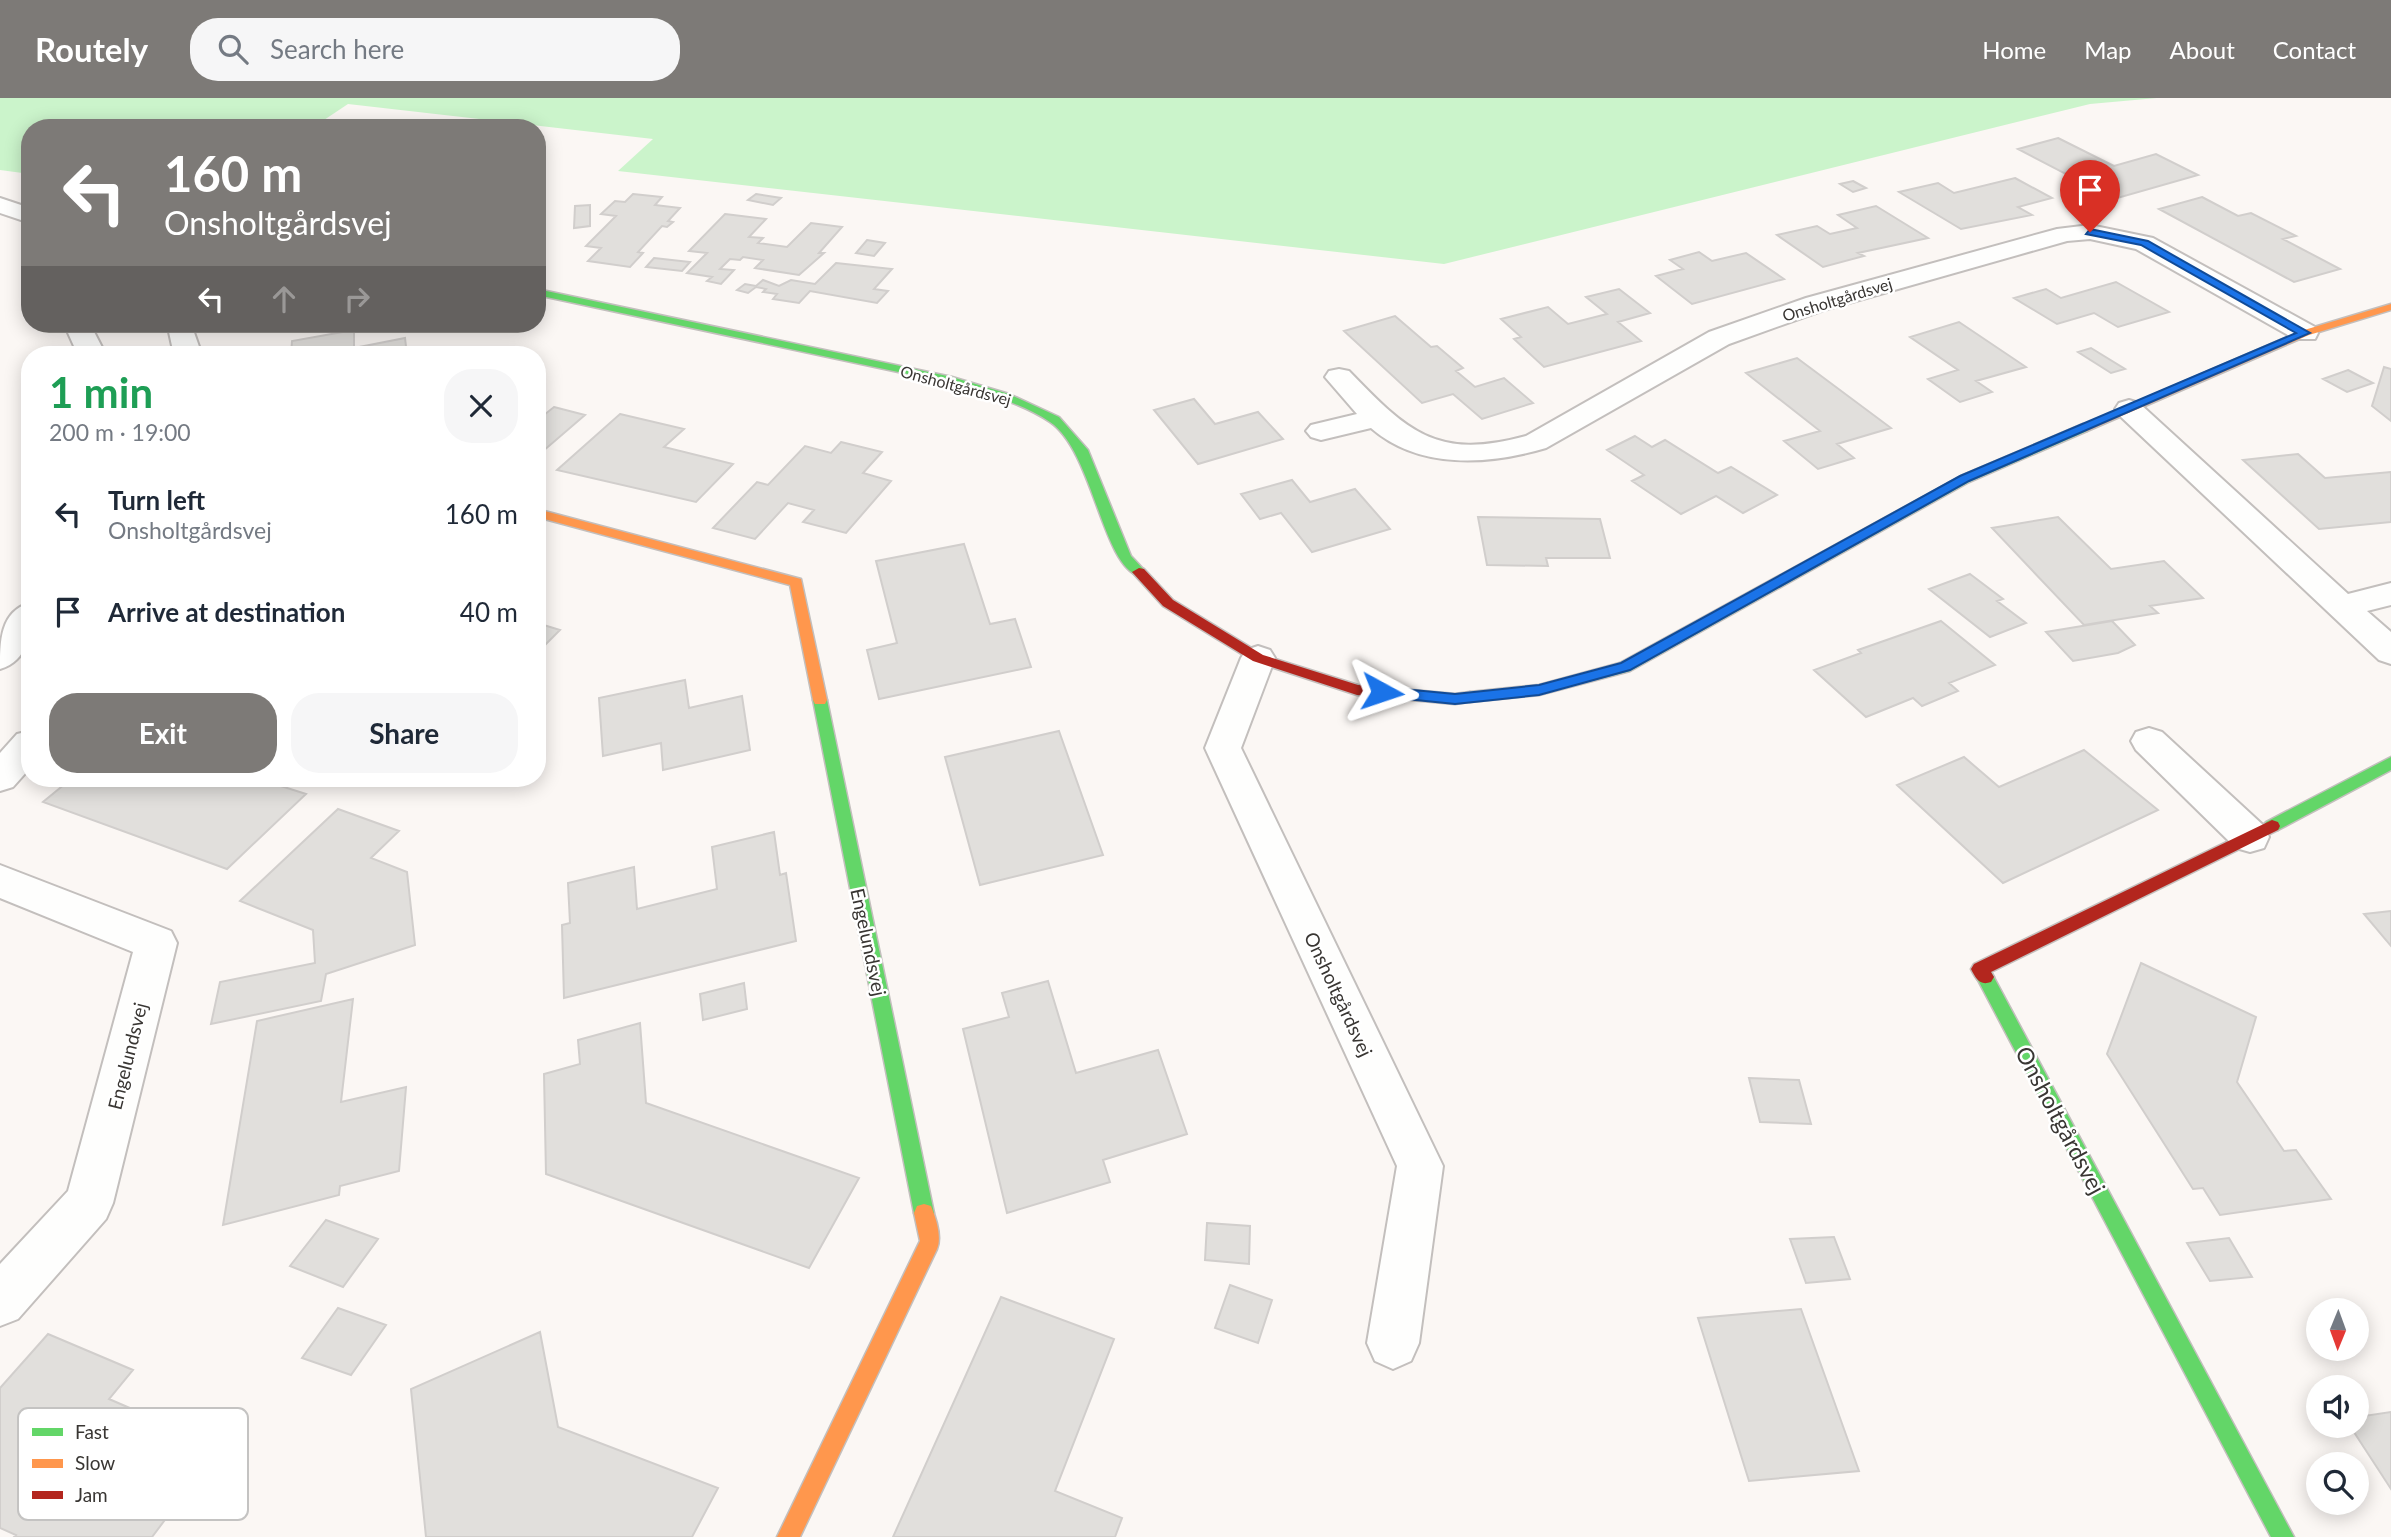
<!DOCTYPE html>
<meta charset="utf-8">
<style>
body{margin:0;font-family:Lato,sans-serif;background:#f6f6f7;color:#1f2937;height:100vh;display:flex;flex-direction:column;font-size:26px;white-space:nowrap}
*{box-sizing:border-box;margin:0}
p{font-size:23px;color:#747a83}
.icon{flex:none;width:38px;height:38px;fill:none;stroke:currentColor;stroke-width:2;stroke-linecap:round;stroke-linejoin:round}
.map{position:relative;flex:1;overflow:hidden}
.side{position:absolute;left:21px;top:248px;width:525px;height:441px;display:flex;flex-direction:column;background:#fff;border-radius:28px;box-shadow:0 4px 18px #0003}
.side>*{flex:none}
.top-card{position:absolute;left:21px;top:21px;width:525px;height:214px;border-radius:28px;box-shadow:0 4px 18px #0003;background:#7d7a77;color:#fff;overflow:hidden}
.needle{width:46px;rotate:181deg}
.buttons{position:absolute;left:2306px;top:1200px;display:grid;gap:14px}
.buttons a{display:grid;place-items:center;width:63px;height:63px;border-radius:50%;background:#fff;box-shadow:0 4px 18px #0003;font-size:35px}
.pin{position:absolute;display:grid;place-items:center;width:60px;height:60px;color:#fff;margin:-72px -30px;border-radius:50% 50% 50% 0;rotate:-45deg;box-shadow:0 0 7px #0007}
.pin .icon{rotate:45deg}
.me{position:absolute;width:77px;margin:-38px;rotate:95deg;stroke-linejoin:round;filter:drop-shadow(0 0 5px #0008)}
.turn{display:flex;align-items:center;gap:24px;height:147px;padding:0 28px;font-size:32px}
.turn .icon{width:91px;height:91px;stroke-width:2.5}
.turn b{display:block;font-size:49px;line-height:60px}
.lanes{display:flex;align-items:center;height:66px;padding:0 28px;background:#0003;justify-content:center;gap:35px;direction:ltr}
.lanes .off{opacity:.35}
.round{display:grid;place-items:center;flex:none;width:74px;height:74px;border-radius:28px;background:#f6f6f7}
.head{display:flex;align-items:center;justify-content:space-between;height:119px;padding:0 28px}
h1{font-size:42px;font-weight:700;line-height:52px;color:#1e9e55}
.cta{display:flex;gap:14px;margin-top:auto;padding:14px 28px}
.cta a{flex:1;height:80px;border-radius:28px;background:#7d7a77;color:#fff;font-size:28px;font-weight:700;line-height:80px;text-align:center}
.cta a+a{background:#f6f6f7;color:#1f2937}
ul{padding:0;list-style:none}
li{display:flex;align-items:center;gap:21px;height:98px;padding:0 28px}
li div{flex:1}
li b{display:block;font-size:26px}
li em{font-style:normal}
header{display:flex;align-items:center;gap:42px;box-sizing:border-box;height:98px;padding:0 35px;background:#7d7a77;color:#fff}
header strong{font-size:33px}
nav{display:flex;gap:38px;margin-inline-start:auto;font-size:24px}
.search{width:490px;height:63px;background:#f6f6f7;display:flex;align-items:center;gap:18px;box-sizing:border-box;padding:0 24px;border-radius:28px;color:#747a83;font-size:26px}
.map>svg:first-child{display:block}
.green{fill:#cbf4cb}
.building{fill:#e1dfdc;stroke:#d1cecc;stroke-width:2}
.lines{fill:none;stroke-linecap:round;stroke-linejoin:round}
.street-casing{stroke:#c3bfbd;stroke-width:4}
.fast-casing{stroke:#c3bfbd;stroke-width:3}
.slow-casing{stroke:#c3bfbd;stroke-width:3}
.jam-casing{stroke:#c3bfbd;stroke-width:3}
.street{fill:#fefefd;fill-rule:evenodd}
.fast{fill:#63d668;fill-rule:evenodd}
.slow{fill:#ff974d;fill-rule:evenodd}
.jam{fill:#b3261e;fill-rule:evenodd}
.route{fill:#1a73e8;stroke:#114b97;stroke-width:2}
.labels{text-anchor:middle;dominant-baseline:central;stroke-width:5;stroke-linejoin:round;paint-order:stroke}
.far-street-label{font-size:16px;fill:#393633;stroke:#fff}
.street-label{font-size:19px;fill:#393633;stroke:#fff}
.near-street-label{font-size:23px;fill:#393633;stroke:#fff}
.key{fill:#fff;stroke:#c4c3c2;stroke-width:2}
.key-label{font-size:19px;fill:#393633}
</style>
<header>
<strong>Routely</strong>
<div class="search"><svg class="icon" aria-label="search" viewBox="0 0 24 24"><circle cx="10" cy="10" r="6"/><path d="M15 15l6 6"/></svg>Search here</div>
<nav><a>Home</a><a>Map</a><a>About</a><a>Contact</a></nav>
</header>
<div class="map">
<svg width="2391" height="1439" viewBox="0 0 2391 1439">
<rect width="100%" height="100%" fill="#fbf7f4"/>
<path class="green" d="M 0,0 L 2157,0 L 2090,6 L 1444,166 L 618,73 L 653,41 L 348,6 L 312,30 L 30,30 L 30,76 L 0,72 Z"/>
<path class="building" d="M 2058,40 L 2114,68 L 2156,56 L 2198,77 L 2114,101 L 2018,51 Z
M 2015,80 L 2052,100 L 2018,109 L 2032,117 L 1961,131 L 1899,94 L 1938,85 L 1954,95 Z
M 1853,83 L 1866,90 L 1853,94 L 1840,86 Z
M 633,96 L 662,99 L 655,107 L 680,110 L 668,123 L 673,124 L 667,129 L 662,128 L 638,154 L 643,155 L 630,169 L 588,163 L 601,150 L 586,148 L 616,118 L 601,116 L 615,103 L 625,104 Z
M 756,96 L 781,100 L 773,107 L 748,102 Z
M 2202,99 L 2238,118 L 2251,115 L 2296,138 L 2283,141 L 2340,171 L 2294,184 L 2159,111 Z
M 590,107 L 590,128 L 574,130 L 575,108 Z
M 1876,108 L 1928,140 L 1858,155 L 1864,158 L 1823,169 L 1777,137 L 1817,128 L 1830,136 L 1857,130 L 1838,117 Z
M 725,116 L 766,121 L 749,139 L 763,140 L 758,145 L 787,149 L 811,125 L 842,129 L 819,155 L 824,155 L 799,177 L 755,170 L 763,162 L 743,159 L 740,162 L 730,161 L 720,171 L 734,172 L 721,186 L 707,183 L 712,179 L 687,175 L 707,155 L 689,153 Z
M 867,142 L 885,145 L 874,158 L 856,155 Z
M 1699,154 L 1712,163 L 1746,155 L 1784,181 L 1692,206 L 1656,178 L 1683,171 L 1670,162 Z
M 654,160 L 690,164 L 682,173 L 646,169 Z
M 836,165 L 892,171 L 874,191 L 888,193 L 877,205 L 810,193 L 799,205 L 773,201 L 777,196 L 763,194 L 766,191 L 756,189 L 748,195 L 737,192 L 745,186 L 756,188 L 763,182 L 779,188 L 791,182 L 815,186 Z
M 2116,184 L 2169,214 L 2118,229 L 2094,215 L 2057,226 L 2014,200 L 2046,191 L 2061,200 Z
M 1619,191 L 1650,215 L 1618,224 L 1641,243 L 1544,269 L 1514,241 L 1521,239 L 1501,221 L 1548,209 L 1568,226 L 1607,216 L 1586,199 Z
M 1395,218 L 1431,249 L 1437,248 L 1463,270 L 1456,273 L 1475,289 L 1504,280 L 1533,305 L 1482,321 L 1453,296 L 1422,305 L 1344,233 Z
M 1959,224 L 2026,269 L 1976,283 L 1992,294 L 1960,304 L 1928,281 L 1958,272 L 1910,239 Z
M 354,232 L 354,250 L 405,240 L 407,257 L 291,257 L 292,243 Z
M 2091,250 L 2125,271 L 2111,275 L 2078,254 Z
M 1797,260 L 1891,330 L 1837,346 L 1854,360 L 1818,371 L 1784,343 L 1820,333 L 1746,275 Z
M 2384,269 L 2391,271 L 2391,323 L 2372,308 Z
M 2348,272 L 2373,285 L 2347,294 L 2323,281 Z
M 1194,301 L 1215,326 L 1258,314 L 1283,341 L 1198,366 L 1154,312 Z
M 554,309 L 585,317 L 542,354 L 537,353 L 537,315 L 544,317 Z
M 620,316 L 684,331 L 664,349 L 733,366 L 696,404 L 557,372 Z
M 1635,338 L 1652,349 L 1665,342 L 1718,375 L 1731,369 L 1777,397 L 1743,415 L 1716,398 L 1681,416 L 1632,383 L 1644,377 L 1607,352 Z
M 841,344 L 882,354 L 863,375 L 891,383 L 846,435 L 803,424 L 814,412 L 788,405 L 755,441 L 713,430 L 757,384 L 768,387 L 805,348 L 831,355 Z
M 2298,356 L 2325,380 L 2391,374 L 2391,424 L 2319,431 L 2243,362 Z
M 1292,382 L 1310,404 L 1355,391 L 1390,431 L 1312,454 L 1281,415 L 1260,421 L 1241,396 Z
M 1478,419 L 1600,421 L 1610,460 L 1546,460 L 1548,468 L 1487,467 Z
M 2058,419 L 2111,471 L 2164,463 L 2203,500 L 2150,508 L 2158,515 L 2084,527 L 1992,430 Z
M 964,446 L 990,526 L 1015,521 L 1031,569 L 879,601 L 867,552 L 897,545 L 876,463 Z
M 1970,476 L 2003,501 L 1997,503 L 2026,525 L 1990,539 L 1929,491 Z
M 1941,523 L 1995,567 L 1949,585 L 1958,593 L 1922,608 L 1913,600 L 1866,619 L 1814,572 L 1861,555 L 1858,552 Z
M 2112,523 L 2135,547 L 2118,555 L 2073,563 L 2046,534 Z
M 537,525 L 560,532 L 537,555 Z
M 685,582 L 689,610 L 742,598 L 750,652 L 663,672 L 661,645 L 603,658 L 599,600 Z
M 1059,633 L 1103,757 L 980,787 L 945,659 Z
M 2084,652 L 2158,712 L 2003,785 L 1897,687 L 1964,659 L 1999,689 Z
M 71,681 L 259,681 L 306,696 L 227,771 L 43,704 Z
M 338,711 L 399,733 L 371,760 L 407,774 L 415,847 L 326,876 L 321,903 L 211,926 L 220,884 L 315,865 L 313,832 L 240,803 Z
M 774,734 L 780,777 L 786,775 L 796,843 L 564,900 L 562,827 L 570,825 L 568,785 L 634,769 L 637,811 L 717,791 L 712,749 Z
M 2391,813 L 2391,848 L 2364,816 Z
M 2141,865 L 2256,919 L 2237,984 L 2284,1053 L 2296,1052 L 2331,1101 L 2220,1117 L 2203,1090 L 2193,1091 L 2107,956 Z
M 1048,883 L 1076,975 L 1158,952 L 1187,1036 L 1103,1062 L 1110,1084 L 1007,1115 L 963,931 L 1009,919 L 1002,895 Z
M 744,885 L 747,911 L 703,922 L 700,896 Z
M 353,901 L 341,1004 L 406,989 L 399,1073 L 340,1088 L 339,1097 L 223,1127 L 257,923 Z
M 640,925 L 646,1005 L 859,1080 L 809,1170 L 546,1076 L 544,976 L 580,966 L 578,942 Z
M 1749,980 L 1799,982 L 1811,1026 L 1760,1024 Z
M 326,1122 L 378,1141 L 343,1189 L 290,1168 Z
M 1207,1125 L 1250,1128 L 1249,1166 L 1205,1162 Z
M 1834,1139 L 1850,1181 L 1806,1185 L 1790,1141 Z
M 2229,1140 L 2252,1179 L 2210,1183 L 2187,1145 Z
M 1230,1187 L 1272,1202 L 1258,1245 L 1215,1230 Z
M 1001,1199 L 1114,1241 L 1055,1393 L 1122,1420 L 1115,1439 L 893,1439 Z
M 338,1210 L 386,1227 L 351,1277 L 302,1260 Z
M 1801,1211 L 1859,1373 L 1749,1383 L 1698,1220 Z
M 540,1234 L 558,1329 L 718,1390 L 692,1439 L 426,1439 L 411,1291 Z
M 48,1236 L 133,1272 L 109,1301 L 220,1349 L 152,1439 L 14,1439 L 16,1437 L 0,1430 L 0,1290 Z
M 2391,1314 L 2391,1391 L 2350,1328 L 2357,1328 L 2357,1319 Z"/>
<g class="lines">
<defs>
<path id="street" d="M 0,100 L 30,110 L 30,125 L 0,115 Z
M 2090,127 L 2153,140 L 2315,229 L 2318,235 L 2315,241 L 2295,241 L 2136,151 L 2090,141 L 2067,143 L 1824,212 L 1729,246 L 1546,350 C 1489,367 1419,372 1371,330 L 1321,342 L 1311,339 L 1306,333 L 1311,327 L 1357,316 L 1325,279 L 1329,273 L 1339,271 L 1349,273 C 1406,332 1436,363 1526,338 L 1709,234 L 1806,200 L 2057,131 Z
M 64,226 L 90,226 L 106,257 L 78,257 Z
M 163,226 L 191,226 L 202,257 L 174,257 L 169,234 Z
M 2129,302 L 2139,305 L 2348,496 L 2391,485 L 2391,507 L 2367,513 L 2391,534 L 2391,566 L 2379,562 L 2119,317 L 2115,311 L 2119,305 Z
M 30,505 C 30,531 31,562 0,571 C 0,544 0,513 30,505 Z
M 1258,548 L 1270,552 L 1275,560 L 1241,650 L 1443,1068 L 1419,1245 L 1411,1263 L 1393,1271 L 1375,1263 L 1367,1245 L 1397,1068 L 1205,650 L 1241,560 L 1246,552 Z
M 2149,630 L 2162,634 L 2264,728 L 2269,739 L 2264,750 L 2250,754 L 2236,750 L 2136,652 L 2131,643 L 2136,634 Z
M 30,633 L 30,670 L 13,689 L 0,693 L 0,655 L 17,636 Z
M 0,767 L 171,833 L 177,845 L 113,1105 L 106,1121 L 18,1221 L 0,1228 L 0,1166 L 68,1093 L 133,854 L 0,800 Z"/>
<path id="fast" d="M 537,191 L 952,279 L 1009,296 L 1059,319 L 1088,352 L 1131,458 L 1146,474 L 1139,478 C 1102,467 1093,353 1050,324 C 1020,304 983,295 950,285 L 537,197 Z
M 2083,326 L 2089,330 L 2087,333 L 1969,384 L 1630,573 L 1539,597 L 1470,604 L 1463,599 L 1470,594 L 1539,587 L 1620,565 L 1961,378 Z
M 820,597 L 827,602 L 934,1115 L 931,1122 L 924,1124 L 917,1122 L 914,1115 L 813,602 Z
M 2391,659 L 2391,672 L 2278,732 L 2266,732 L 2264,728 L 2266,724 Z
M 1985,872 L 1991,874 L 2294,1439 L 2271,1439 L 1979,884 L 1976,879 L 1979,874 Z"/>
<path id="slow" d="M 2391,206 L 2391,212 L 2309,237 L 2087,333 L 2083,334 L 2077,330 L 2301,233 Z
M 537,411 L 801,481 L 827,602 L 825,606 L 815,606 L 813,602 L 790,487 L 537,419 Z
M 924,1106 L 931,1108 C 936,1120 942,1139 937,1151 L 800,1439 L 777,1439 L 920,1143 L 914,1115 L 917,1108 Z"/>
<path id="jam" d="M 1139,470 L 1144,471 L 1173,502 L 1263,557 L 1358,587 L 1455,596 L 1470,594 L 1477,599 L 1475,603 L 1455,606 L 1357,597 L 1253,563 L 1163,508 L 1132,474 Z
M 2272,722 L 2278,724 L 2280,728 L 2278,732 L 1991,874 L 1994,879 L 1991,884 C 1980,888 1976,881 1971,871 L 1974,866 Z"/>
</defs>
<use href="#street" class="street-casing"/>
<use href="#fast" class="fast-casing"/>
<use href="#slow" class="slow-casing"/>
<use href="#jam" class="jam-casing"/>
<use href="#street" class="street"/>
<use href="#fast" class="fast"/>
<use href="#slow" class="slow"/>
<use href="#jam" class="jam"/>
</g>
<path class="route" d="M 2090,131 L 2148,143 L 2310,235 L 1969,383 L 1630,572 L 1539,597 L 1455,606 L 1377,598 L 1374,594 L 1382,589 L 1455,596 L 1539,587 L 1621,565 L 1960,378 L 2296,235 L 2141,147 L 2086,136 Z"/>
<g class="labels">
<g class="far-street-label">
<text transform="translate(1837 201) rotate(-17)">Onsholtgårdsvej</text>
<text transform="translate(956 287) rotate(15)">Onsholtgårdsvej</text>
</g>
<g class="street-label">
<text transform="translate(869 844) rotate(78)">Engelundsvej</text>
<text transform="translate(1339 896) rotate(65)">Onsholtgårdsvej</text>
<text transform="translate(127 958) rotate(-76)">Engelundsvej</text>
</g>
<g class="near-street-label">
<text transform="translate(2061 1022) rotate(62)">Onsholtgårdsvej</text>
</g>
</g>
<rect x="18" y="1310" width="230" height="112" rx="10" class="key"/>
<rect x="32" y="1330" width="31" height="8" fill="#63d668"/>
<rect x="32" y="1361" width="31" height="9" fill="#ff974d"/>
<rect x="32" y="1393" width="31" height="8" fill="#b3261e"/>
<g class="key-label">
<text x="75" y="1341">Fast</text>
<text x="75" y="1372">Slow</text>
<text x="75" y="1404">Jam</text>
</g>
</svg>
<div class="buttons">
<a><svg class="needle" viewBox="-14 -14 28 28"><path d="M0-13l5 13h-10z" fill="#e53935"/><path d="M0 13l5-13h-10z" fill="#747a83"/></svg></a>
<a><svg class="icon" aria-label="sound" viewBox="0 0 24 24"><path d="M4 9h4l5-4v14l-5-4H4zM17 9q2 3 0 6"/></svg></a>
<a><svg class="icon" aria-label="search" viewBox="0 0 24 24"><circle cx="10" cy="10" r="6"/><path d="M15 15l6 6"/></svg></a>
</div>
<div class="pin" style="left:2090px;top:134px;background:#d93025"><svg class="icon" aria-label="arrive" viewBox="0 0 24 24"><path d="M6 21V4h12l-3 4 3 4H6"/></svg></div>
<svg class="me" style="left:1382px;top:594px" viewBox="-20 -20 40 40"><path d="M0-17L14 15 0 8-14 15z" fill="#1a73e8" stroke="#fff" stroke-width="4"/></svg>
<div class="top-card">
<div class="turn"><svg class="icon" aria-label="left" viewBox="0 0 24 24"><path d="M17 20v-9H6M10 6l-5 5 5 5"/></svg><div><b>160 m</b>Onsholtgårdsvej</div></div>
<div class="lanes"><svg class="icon" aria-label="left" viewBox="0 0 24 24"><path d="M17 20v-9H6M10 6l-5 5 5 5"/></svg><svg class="icon off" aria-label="ahead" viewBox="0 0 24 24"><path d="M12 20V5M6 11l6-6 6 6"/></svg><svg class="icon off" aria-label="right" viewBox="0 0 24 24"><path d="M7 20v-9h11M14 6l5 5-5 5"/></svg></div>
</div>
<section class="side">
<div class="head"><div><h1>1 min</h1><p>200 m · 19:00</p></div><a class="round"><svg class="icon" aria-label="close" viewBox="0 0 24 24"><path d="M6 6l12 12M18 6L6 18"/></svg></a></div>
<ul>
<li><svg class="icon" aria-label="left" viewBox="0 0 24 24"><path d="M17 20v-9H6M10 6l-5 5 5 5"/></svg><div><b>Turn left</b><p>Onsholtgårdsvej</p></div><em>160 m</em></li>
<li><svg class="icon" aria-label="arrive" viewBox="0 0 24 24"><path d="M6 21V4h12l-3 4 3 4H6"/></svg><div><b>Arrive at destination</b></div><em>40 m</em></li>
</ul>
<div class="cta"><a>Exit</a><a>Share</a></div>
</section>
</div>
